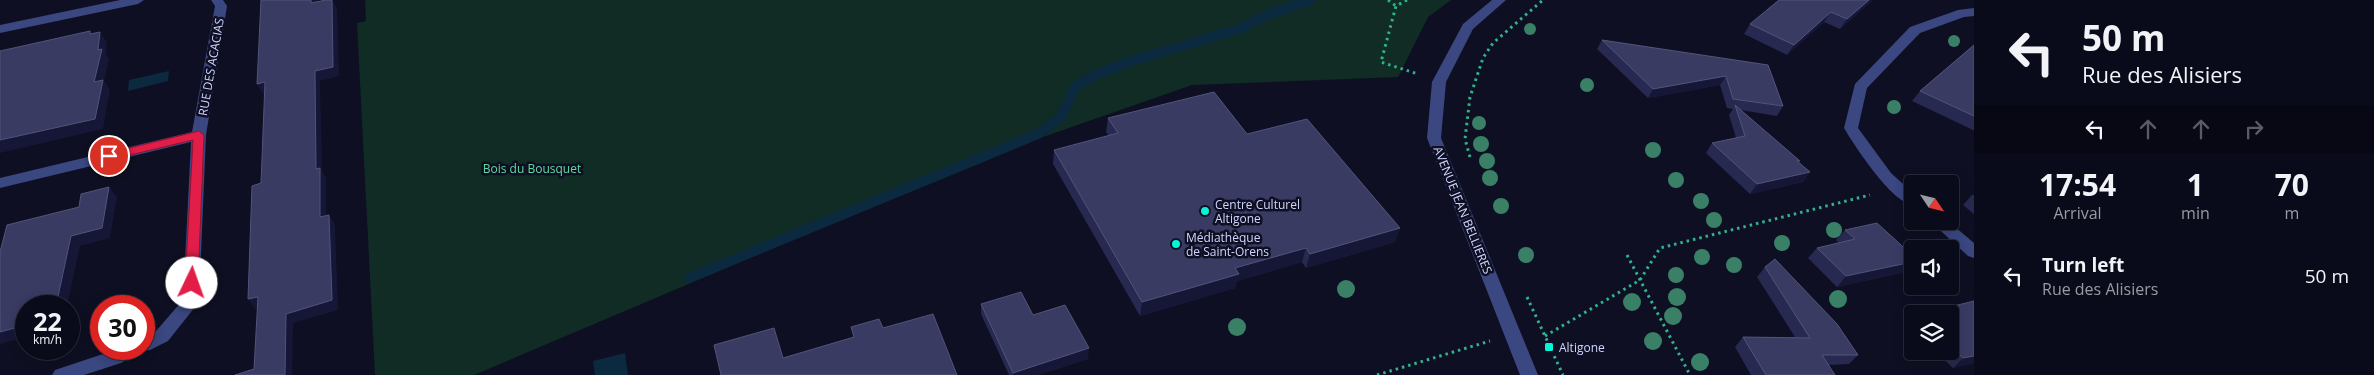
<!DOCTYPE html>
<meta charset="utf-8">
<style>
body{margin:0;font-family:"Open Sans",sans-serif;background:#181927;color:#f1f3f6;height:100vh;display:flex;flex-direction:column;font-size:19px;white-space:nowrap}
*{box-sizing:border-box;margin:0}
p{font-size:16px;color:#999ba2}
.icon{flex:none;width:28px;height:28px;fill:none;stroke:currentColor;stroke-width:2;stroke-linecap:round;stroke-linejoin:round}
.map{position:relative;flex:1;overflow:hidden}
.side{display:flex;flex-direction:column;background:#0a0b1a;width:400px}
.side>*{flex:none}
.hud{background:#0a0b1a;color:#f1f3f6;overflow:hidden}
.needle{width:32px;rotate:125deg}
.tools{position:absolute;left:1904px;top:175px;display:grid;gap:10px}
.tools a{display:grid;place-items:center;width:55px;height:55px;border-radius:5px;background:#0a0b1a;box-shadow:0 2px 12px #0003,0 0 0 1px #2a2b39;font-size:25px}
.speed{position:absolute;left:15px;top:295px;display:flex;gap:10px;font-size:25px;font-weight:700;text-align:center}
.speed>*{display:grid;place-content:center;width:65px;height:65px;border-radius:50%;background:#0a0b1a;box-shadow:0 2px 12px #0003,0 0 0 1px #2a2b39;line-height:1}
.speed small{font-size:12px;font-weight:400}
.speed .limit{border:8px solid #d22;background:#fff;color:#111}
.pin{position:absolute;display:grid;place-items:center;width:42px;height:42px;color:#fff;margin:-21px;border:2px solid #fff;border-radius:50%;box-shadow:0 1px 5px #0007}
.me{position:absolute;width:55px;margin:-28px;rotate:3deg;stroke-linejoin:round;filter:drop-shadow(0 0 4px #0008)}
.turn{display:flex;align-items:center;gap:18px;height:105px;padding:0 25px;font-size:22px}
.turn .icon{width:65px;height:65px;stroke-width:2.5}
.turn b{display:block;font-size:35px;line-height:42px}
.lanes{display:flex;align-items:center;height:48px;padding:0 25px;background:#0003;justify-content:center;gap:25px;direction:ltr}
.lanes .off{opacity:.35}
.eta{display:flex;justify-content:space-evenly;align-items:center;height:85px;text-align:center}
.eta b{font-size:30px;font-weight:700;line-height:35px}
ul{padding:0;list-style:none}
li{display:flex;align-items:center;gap:15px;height:75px;padding:0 25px}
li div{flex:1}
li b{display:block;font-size:19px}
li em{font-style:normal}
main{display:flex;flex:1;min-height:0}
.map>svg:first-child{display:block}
.green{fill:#112c25}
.water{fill:#0b293f}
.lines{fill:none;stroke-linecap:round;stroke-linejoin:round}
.stream{stroke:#0b293f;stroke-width:10}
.path{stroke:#31b18c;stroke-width:3;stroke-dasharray:2.5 4;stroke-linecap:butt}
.minor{fill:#3a4780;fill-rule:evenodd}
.tree{fill:#3a8067}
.wall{fill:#282950}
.shaded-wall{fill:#161736}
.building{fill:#3a3b63;stroke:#51547b}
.route{fill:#e11d48;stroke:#92132f}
.poi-dot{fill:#05f5d6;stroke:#0e0f22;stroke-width:2}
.labels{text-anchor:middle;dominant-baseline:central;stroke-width:5;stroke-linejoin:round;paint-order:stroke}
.street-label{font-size:12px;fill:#d0d5fe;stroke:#0e0f22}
.park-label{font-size:12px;fill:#5edca0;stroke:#0e0f22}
.poi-label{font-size:12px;fill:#d0d5fe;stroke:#0e0f22;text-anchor:start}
</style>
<main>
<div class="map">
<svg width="1974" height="375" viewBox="0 0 1974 375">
<rect width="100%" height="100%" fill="#0e0f22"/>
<path class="green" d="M 365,0 L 1451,0 L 1428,17 L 1398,77 L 1192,85 L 1000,152 L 474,375 L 375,375 L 357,23 L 366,21 Z"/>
<path class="water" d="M 169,71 L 168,81 L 128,91 L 129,80 Z
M 625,353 L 628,375 L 595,375 L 593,361 Z"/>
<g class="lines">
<path class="stream" d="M 689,278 L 1038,134 L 1061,117 L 1075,87 L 1093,76 L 1129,62 L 1239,29 L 1264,16 L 1310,0"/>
<path class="path" d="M 1388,0 L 1396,6
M 1407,0 L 1396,6 L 1381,62 L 1418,74
M 1470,157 L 1465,139 L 1470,97 L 1483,58 L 1493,43 L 1543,0
M 1627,255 L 1690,375
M 1527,297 L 1563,375
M 1545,336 L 1640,280 L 1660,248 L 1870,195
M 1377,375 L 1490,341"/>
<path class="minor" d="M 120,0 L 144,0 L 138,4 L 0,33 L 0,25 Z
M 211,0 L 223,0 L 227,6 L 206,135 L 199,302 L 168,341 L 150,350 L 142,351 L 121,363 L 84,375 L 52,375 L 55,370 L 118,349 L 144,349 L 144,337 L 156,331 L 183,300 L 191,142 L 0,188 L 0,178 L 192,132 L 215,6 Z
M 1492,0 L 1506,0 L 1473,29 L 1446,82 L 1441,138 L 1538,375 L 1520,375 L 1427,138 L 1432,82 L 1463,24 Z
M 1974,8 L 1974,16 L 1964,17 L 1920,33 L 1867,88 L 1858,128 L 1891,173 L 1912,192 L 1912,205 C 1891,201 1856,148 1844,128 L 1855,84 L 1910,27 L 1958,10 Z
M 1930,221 L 1948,221 L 1974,243 L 1974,258 L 1968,256 Z"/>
</g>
<g class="tree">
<circle cx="1530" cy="29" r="6"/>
<circle cx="1954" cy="41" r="6"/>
<circle cx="1587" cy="85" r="7"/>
<circle cx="1894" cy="107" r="7"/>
<circle cx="1479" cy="123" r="7"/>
<circle cx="1481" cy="144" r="8"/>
<circle cx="1653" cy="150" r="8"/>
<circle cx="1487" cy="161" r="8"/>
<circle cx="1490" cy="178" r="8"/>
<circle cx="1676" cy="180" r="8"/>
<circle cx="1701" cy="201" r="8"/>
<circle cx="1501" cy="206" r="8"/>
<circle cx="1714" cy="220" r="8"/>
<circle cx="1834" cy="230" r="8"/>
<circle cx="1782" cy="243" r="8"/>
<circle cx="1526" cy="255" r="8"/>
<circle cx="1702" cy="257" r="8"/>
<circle cx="1734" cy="265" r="8"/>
<circle cx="1676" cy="275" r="8"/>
<circle cx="1346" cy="289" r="9"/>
<circle cx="1677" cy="297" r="9"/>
<circle cx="1838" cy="299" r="9"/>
<circle cx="1632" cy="302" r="9"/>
<circle cx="1673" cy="316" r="9"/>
<circle cx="1237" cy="327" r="9"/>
<circle cx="1653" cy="341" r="9"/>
<circle cx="1700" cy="362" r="9"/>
</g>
<path class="wall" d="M 1779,0 L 1873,0 L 1840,29 L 1824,22 L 1787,55 L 1744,34 L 1750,24 Z
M 1602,40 L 1768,65 L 1783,106 L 1777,116 L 1741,110 L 1810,172 L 1803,182 L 1750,194 L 1706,153 L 1712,143 L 1736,138 L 1729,115 L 1733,109 L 1727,108 L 1720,85 L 1648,98 L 1597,49 Z
M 1974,45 L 1974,130 L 1973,130 L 1912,101 L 1920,91 Z
M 1108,118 L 1247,134 L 1400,228 L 1395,242 L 1306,268 L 1302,262 L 1237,281 L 1235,288 L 1140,316 L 1053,164 L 1054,150 L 1109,136 L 1106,132 Z
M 1972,195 L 1974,195 L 1974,214 L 1963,205 Z
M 1845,230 L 1912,255 L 1912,268 L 1910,271 L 1837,287 L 1808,258 L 1817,248 L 1839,243 L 1836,240 Z
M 1765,267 L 1858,355 L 1849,364 L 1828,365 L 1835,375 L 1751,375 L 1735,347 L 1743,337 L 1795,337 L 1757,277 Z
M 1974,301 L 1974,363 L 1953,368 L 1935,351 L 1950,351 L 1950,314 Z
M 981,304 L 1033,315 L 1088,359 L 1037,375 L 1009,375 L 981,314 Z
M 1912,319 L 1912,330 L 1907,325 Z"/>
<path class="shaded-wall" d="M 311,0 L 316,0 L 316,13 L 311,3 Z
M 332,0 L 337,8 L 339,76 L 320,81 L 322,171 L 326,178 L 326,227 L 320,217 L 316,169 L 315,71 Z
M 1869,0 L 1873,0 L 1840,29 L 1847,19 Z
M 1831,12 L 1824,22 L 1787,55 L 1794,45 Z
M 100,32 L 107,42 L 106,54 L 109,59 L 104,81 L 110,89 L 103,129 L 0,153 L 0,140 L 94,82 Z
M 1726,76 L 1720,85 L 1648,98 L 1653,89 Z
M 265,82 L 271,92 L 263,94 L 257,84 Z
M 1810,172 L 1803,182 L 1750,194 L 1757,184 Z
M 109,187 L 117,197 L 110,238 L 80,246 L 67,306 L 56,306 L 71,236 Z
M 329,215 L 335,225 L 338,310 L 293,323 L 292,375 L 285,375 L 286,314 Z
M 1400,228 L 1395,242 L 1306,268 L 1310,254 Z
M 1306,248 L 1302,262 L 1237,281 L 1235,288 L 1140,316 L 1142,302 L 1235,268 Z
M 1912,262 L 1912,268 L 1910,271 L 1837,287 L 1846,276 Z
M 258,297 L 265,306 L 255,309 L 248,299 Z
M 26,325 L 26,337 L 0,344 L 0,332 Z
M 1089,348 L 1088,359 L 1037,375 L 1013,375 L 1013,373 Z
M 1974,356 L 1974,363 L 1953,368 L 1963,358 Z"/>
<path class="building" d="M 261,0 L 311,0 L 311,3 L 326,0 L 332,0 L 333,67 L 315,71 L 316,169 L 320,168 L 320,217 L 329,215 L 332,300 L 286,314 L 285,375 L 235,375 L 254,369 L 258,297 L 248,299 L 252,186 L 261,183 L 265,82 L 257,84 Z
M 1779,0 L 1869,0 L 1847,19 L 1831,12 L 1794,45 L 1750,24 Z
M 90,31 L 90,34 L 100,32 L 98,50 L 102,49 L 94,82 L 103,80 L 95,119 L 0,140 L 0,51 Z
M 1602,40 L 1768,65 L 1783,106 L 1733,99 L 1726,76 L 1653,89 Z
M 1974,45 L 1974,116 L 1920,91 Z
M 1214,92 L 1247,134 L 1307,119 L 1400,228 L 1310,254 L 1306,248 L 1235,268 L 1239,274 L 1142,302 L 1054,150 L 1118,133 L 1108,118 Z
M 1735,105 L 1800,161 L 1797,161 L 1810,172 L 1757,184 L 1712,143 L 1745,136 Z
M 109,187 L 102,228 L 71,236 L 56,306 L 26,306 L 26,325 L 0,332 L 0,252 L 7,225 L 79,207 L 81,194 Z
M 1877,223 L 1912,255 L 1912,262 L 1846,276 L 1817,248 L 1855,239 L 1845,230 Z
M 1775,259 L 1837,324 L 1858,355 L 1822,355 L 1835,375 L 1766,375 L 1743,337 L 1810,338 L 1765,267 Z
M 1021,292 L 1033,315 L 1065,305 L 1089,348 L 1013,373 L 981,304 Z
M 1974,301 L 1974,356 L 1963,358 L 1950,346 L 1950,314 L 1921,314 Z
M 933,314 L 957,375 L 721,375 L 714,345 L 774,328 L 783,358 L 854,337 L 851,327 L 879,319 L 883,328 Z"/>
<path class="route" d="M 199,131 L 204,135 L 198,283 L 192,288 L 185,283 L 193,140 L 109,160 L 103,156 L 109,153 Z"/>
<g class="poi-dot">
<circle cx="1205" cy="211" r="5"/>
<circle cx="1176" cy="244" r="5"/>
<rect x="1544" y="342" width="10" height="10" rx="2.5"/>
</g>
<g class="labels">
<g class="street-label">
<text transform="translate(211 67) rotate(-80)">RUE DES ACACIAS</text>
<text transform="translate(1463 210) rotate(68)">AVENUE JEAN BELLIERES</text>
</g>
<g class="park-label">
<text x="532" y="168">Bois du Bousquet</text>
</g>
<g class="poi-label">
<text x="1215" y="204">Centre Culturel<tspan x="1215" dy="14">Altigone</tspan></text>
<text x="1186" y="237">Médiathèque<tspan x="1186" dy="14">de Saint-Orens</tspan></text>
<text x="1559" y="347">Altigone</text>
</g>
</g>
</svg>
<div class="tools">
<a><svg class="needle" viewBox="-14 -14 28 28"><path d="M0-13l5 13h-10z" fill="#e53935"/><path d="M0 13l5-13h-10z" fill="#999ba2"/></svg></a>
<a><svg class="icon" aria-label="sound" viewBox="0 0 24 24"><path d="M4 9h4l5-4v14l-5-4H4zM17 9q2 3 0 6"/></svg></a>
<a><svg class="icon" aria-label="layers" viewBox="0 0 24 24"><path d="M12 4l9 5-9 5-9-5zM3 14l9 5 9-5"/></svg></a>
</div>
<div class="speed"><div>22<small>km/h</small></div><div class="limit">30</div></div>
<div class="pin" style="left:109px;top:156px;background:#d93025"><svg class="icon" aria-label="arrive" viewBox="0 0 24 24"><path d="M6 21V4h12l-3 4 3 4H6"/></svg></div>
<svg class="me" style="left:192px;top:283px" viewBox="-20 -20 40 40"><circle r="19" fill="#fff"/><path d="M0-13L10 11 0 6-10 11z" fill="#e11d48"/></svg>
</div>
<section class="side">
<div class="hud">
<div class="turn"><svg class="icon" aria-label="left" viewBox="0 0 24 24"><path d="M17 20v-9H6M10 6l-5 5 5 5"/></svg><div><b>50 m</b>Rue des Alisiers</div></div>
<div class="lanes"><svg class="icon" aria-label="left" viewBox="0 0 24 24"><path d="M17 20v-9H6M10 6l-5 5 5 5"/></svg><svg class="icon off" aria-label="ahead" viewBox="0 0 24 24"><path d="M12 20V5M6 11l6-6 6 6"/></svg><svg class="icon off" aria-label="ahead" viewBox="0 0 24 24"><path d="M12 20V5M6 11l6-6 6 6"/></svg><svg class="icon off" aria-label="right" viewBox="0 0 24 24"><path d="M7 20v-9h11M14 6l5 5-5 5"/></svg></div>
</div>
<div class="eta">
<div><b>17:54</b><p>Arrival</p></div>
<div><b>1</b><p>min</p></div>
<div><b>70</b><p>m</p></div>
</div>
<ul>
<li><svg class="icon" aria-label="left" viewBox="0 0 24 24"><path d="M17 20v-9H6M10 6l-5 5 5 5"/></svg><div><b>Turn left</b><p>Rue des Alisiers</p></div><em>50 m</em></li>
</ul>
</section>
</main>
